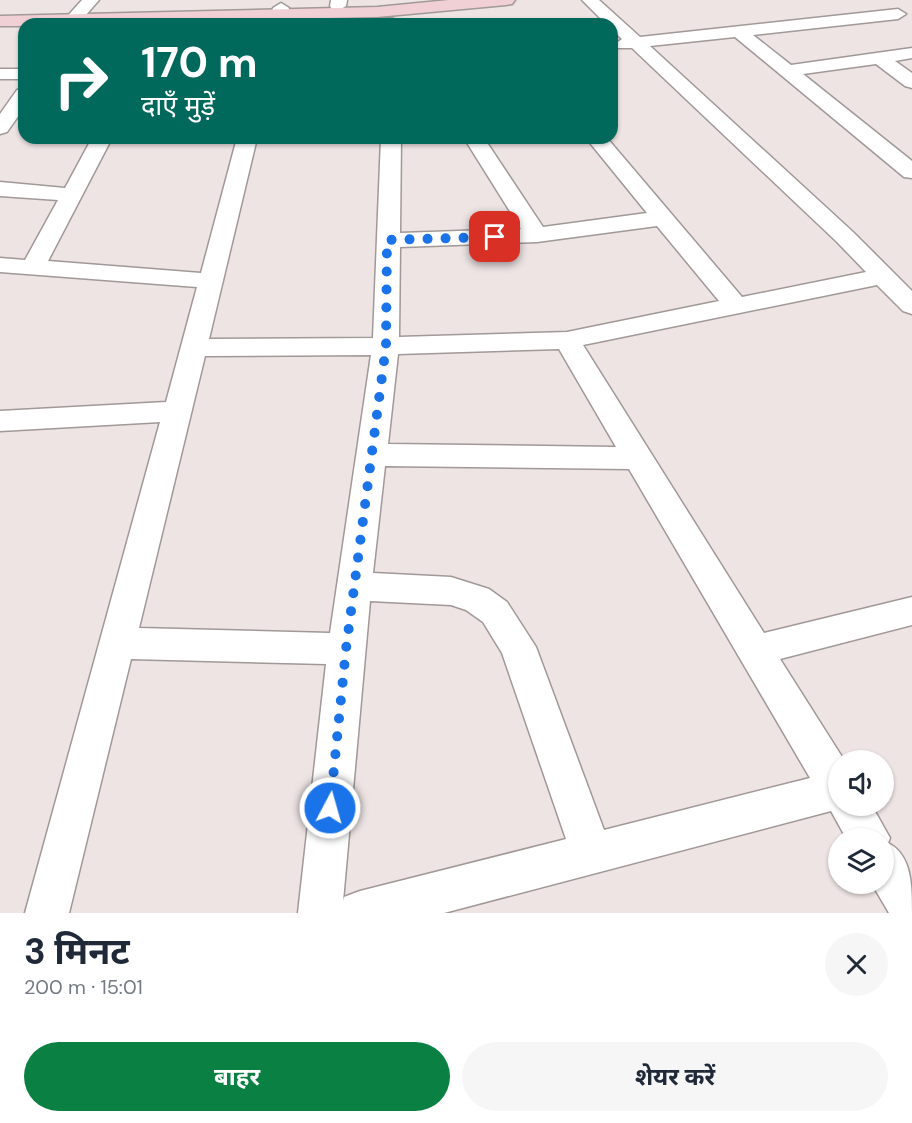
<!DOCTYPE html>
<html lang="hi">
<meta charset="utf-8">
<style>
body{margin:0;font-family:"DM Sans","Noto Sans Devanagari",sans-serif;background:#f6f6f7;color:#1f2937;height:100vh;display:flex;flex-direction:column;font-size:22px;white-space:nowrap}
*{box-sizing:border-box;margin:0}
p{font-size:20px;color:#747a83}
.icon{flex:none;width:33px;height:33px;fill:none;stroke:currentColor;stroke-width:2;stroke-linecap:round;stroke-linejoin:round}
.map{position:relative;height:913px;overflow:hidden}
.side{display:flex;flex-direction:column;background:#fff;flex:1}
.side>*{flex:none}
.hud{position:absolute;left:18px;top:18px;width:600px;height:126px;border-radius:18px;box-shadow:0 2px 4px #0004;background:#00695c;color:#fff;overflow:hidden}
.fabs{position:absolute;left:828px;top:750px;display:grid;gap:12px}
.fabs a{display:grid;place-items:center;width:66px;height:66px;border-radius:50%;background:#fff;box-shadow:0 2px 4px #0004;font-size:30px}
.pin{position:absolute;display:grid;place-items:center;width:51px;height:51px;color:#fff;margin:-26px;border-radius:12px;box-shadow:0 3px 9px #0006}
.me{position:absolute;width:66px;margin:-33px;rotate:6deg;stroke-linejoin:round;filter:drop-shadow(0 0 4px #0008)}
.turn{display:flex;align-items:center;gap:21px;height:126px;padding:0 24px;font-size:27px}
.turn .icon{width:78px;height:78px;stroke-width:2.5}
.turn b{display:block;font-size:42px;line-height:51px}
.round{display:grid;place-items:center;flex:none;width:63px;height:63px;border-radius:32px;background:#f6f6f7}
.head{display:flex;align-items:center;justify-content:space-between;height:102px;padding:0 24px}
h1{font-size:36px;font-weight:700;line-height:45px}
.primary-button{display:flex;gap:12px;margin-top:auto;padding:12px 24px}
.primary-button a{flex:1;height:69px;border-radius:36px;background:#0b8043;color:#fff;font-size:24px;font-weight:700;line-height:69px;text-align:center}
.primary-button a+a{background:#f6f6f7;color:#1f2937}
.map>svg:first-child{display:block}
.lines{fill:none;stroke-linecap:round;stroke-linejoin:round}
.street-casing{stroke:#a19898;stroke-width:3}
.secondary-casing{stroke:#a19898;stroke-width:3}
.street{fill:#fff;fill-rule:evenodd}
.secondary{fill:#f1d0d5;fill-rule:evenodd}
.route{stroke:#1a73e8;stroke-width:10;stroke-dasharray:0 18}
</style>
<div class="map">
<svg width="912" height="913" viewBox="0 0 912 913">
<rect width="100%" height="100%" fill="#eee4e4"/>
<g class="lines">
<defs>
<path id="street" d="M 82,0 L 99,0 L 78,24 L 66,24 L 64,20 Z
M 331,0 L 347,0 L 346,6 L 338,11 L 332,9 L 330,6 Z
M 582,0 L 599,0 L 640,37 L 898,9 L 906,14 L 898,19 L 753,35 L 791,65 L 912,48 L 912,58 L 895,61 L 912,73 L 912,88 L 905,86 L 876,64 L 803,74 L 912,161 L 912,178 L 904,177 L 735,37 L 650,46 L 853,232 L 912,291 L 912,314 L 903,311 L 877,285 L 583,345 L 764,633 L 912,597 L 912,625 L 780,659 L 844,760 L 838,760 L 838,806 L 872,806 L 890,838 L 888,843 C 912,855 912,886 912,913 L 889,913 L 872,884 L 884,884 L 884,838 L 846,838 L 831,811 L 444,913 L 298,913 L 326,664 L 131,659 L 69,913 L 25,913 L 160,422 L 0,431 L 0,411 L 166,402 L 197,287 L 0,272 L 0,258 L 25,260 L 58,200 L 0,196 L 0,182 L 65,188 L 92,138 L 112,138 L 48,261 L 201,273 L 237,138 L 257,138 L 209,339 L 373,338 L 381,138 L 401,138 L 400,233 L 521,229 L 464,138 L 484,138 L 543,227 L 647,213 L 586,138 L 607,138 L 742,297 L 866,272 L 837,242 L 632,48 L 618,48 L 615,44 L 622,39 L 612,30 L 612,24 L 606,24 ZM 657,226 L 719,301 L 567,332 L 399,337 L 400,247 L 537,242 ZM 559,349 L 616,447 L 388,444 L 398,354 ZM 371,355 L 330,633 L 139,628 L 205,356 ZM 385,466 L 629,469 L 810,778 L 604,830 L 536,647 L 507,602 L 489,589 L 451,577 L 373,573 ZM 370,601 L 451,605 L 466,610 L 483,622 L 502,653 L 566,839 L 360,891 L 344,897 L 343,901 Z
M 281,3 L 289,8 L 285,24 L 269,24 L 273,8 Z
M 388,18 L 394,19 L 396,24 L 380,24 L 382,19 Z
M 0,69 L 24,69 L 24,79 L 0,79 Z
M 24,88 L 24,108 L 7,132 L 0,134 L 0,114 L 17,90 Z"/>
<path id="secondary" d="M 449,0 L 515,0 L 512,4 L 506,5 L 377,17 L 24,24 L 24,26 L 0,26 L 0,16 L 377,7 Z"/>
</defs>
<use href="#street" class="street-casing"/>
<use href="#secondary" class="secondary-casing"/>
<use href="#street" class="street"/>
<use href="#secondary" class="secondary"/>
</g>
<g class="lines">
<path class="route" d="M 330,808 L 346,649 L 386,346 L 387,240 L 495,237"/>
</g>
</svg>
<div class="fabs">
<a><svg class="icon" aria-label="sound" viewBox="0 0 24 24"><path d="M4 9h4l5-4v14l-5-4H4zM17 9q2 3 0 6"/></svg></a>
<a><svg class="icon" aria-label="layers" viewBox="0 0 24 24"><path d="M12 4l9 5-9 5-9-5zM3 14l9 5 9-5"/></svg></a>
</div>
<div class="pin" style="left:495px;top:237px;background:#d93025"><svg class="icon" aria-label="arrive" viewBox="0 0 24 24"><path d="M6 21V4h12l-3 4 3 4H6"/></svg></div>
<svg class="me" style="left:330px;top:808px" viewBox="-20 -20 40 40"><circle r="17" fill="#1a73e8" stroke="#fff" stroke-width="3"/><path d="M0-11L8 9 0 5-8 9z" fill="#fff"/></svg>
<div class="hud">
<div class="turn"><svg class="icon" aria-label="right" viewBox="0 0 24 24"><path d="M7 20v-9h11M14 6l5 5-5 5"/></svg><div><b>170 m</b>दाएँ मुड़ें</div></div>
</div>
</div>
<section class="side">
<div class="head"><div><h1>3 मिनट</h1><p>200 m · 15:01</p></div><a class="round"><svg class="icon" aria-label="close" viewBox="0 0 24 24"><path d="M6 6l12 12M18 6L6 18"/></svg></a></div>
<div class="primary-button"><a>बाहर</a><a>शेयर करें</a></div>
</section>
